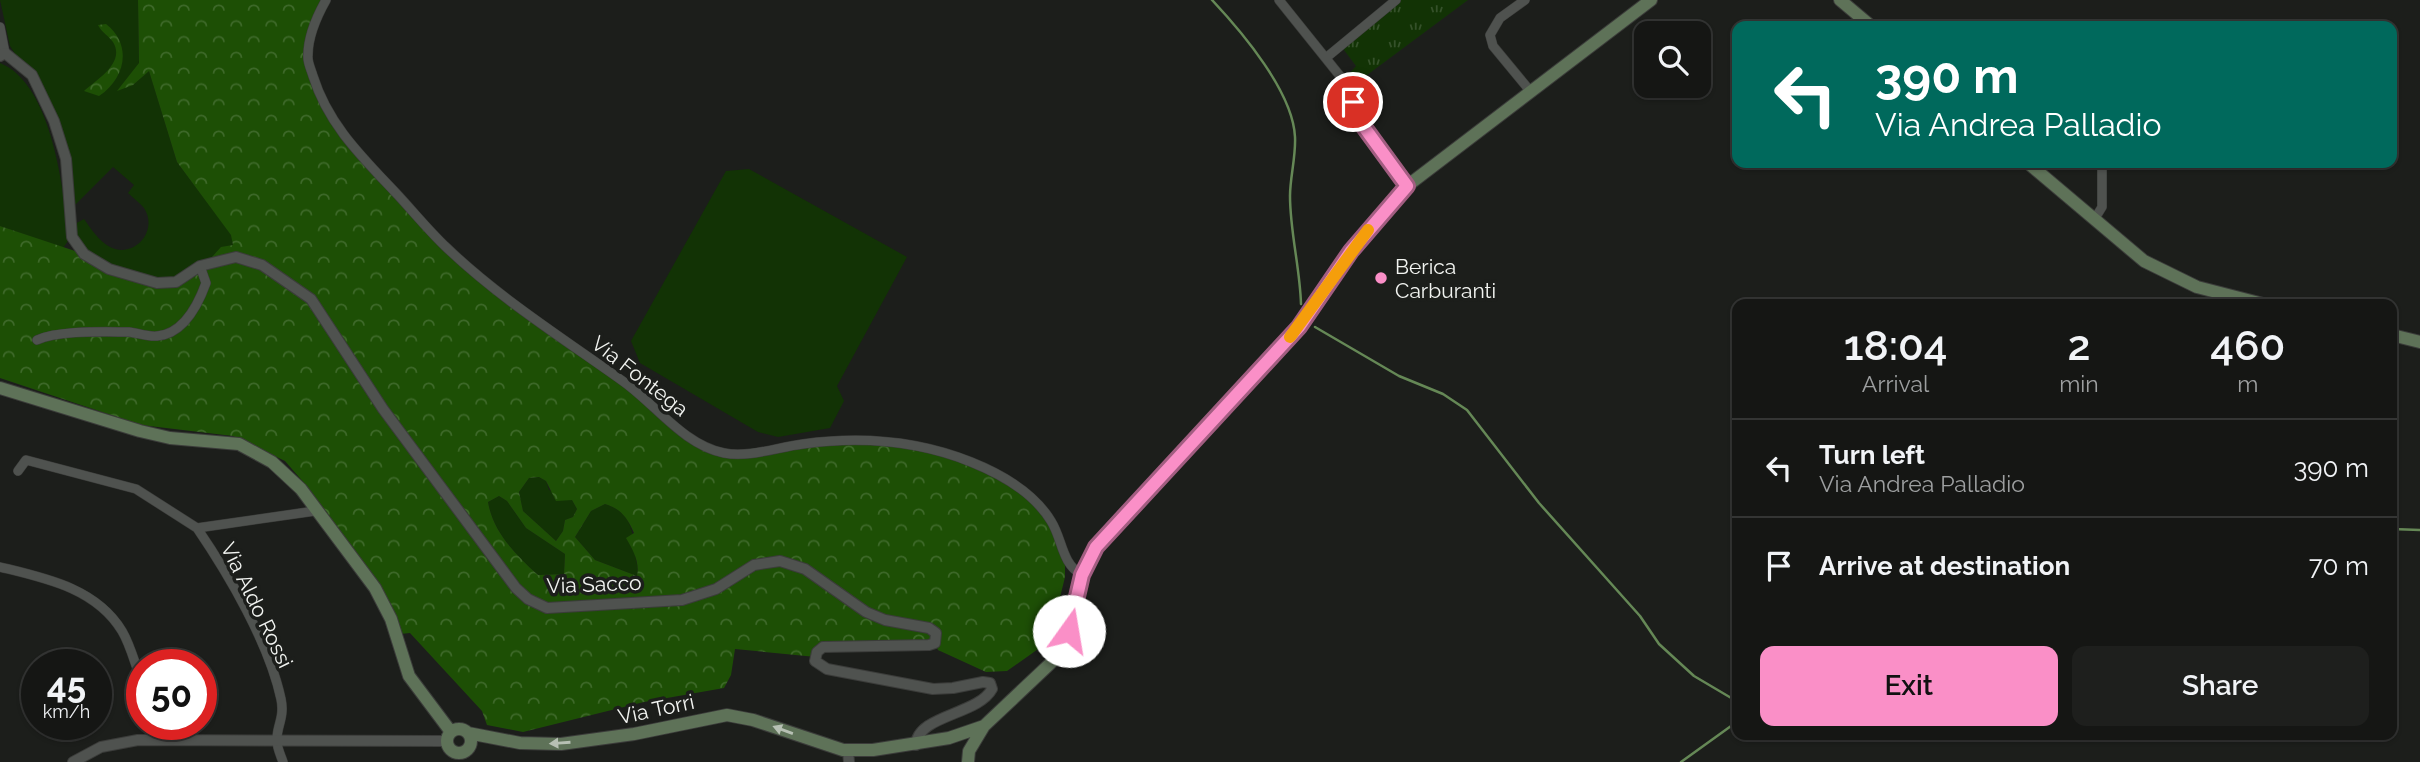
<!DOCTYPE html>
<style>
body{margin:0;font-family:Raleway,sans-serif;background:#1e1f1d;color:#f1f3f6;height:100vh;display:flex;flex-direction:column;font-size:26px;white-space:nowrap}
*{box-sizing:border-box;margin:0}
p{font-size:23px;color:#9d9fa0}
.icon{flex:none;width:38px;height:38px;fill:none;stroke:currentColor;stroke-width:2;stroke-linecap:round;stroke-linejoin:round}
.map{position:relative;flex:1;overflow:hidden}
.panel{position:absolute;left:1732px;top:299px;width:665px;height:441px;display:flex;flex-direction:column;background:#151614;border-radius:14px;box-shadow:0 2px 5px #0004,0 0 0 2px #343534}
.panel>*{flex:none}
.guide{position:absolute;left:1732px;top:21px;width:665px;height:147px;border-radius:14px;box-shadow:0 2px 5px #0004,0 0 0 2px #343534;background:#00695c;color:#fff;overflow:hidden}
.tools{position:absolute;left:1634px;top:21px;display:grid;gap:14px}
.tools a{display:grid;place-items:center;width:77px;height:77px;border-radius:14px;background:#151614;box-shadow:0 2px 5px #0004,0 0 0 2px #343534;font-size:35px}
.speed{position:absolute;left:21px;top:649px;display:flex;gap:14px;font-size:35px;font-weight:700;text-align:center}
.speed>*{display:grid;place-content:center;width:91px;height:91px;border-radius:50%;background:#151614;box-shadow:0 2px 5px #0004,0 0 0 2px #343534;line-height:1}
.speed small{font-size:18px;font-weight:400}
.speed .limit{border:10px solid #d22;background:#fff;color:#111}
.pin{position:absolute;display:grid;place-items:center;width:60px;height:60px;color:#fff;margin:-30px;border:4px solid #fff;border-radius:50%;box-shadow:0 2px 7px #0007}
.me{position:absolute;width:77px;margin:-38px;rotate:13deg;stroke-linejoin:round;filter:drop-shadow(0 0 5px #0008)}
.turn{display:flex;align-items:center;gap:24px;height:147px;padding:0 28px;font-size:32px}
.turn .icon{width:91px;height:91px;stroke-width:2.5}
.turn b{display:block;font-size:49px;line-height:60px}
.eta{display:flex;justify-content:space-evenly;align-items:center;height:119px;text-align:center}
.eta b{font-size:42px;font-weight:600;line-height:49px}
.button{display:flex;gap:14px;margin-top:auto;padding:14px 28px}
.button a{flex:1;height:80px;border-radius:14px;background:#fa8fc7;color:#111;font-size:28px;font-weight:600;line-height:80px;text-align:center}
.button a+a{background:#1e1f1d;color:#f1f3f6}
ul{padding:0;list-style:none}
li{display:flex;align-items:center;gap:21px;height:98px;padding:0 28px;border-top:2px solid #343534}
li div{flex:1}
li b{display:block;font-size:26px}
li em{font-style:normal}
.map>svg:first-child{display:block}
.grass{fill:#123305}
.forest{fill:url(#forest-crowns);fill-rule:evenodd}
.park{fill:url(#park-tufts)}
.lines{fill:none;stroke-linecap:round;stroke-linejoin:round}
.stream{stroke:#658856;stroke-width:2.5}
.minor-casing{stroke:#3b3c3a;stroke-width:10}
.tertiary-casing{stroke:#3b3c3a;stroke-width:12}
.secondary-casing{stroke:#3b3c3a;stroke-width:14}
.minor{stroke:#4f524f;stroke-width:9}
.tertiary{stroke:#4f524f;stroke-width:10}
.secondary{stroke:#5e7258;stroke-width:12}
.oneway{fill:#b7c0b4}
.route-casing{stroke:#a25d81;stroke-width:18}
.route{stroke:#fa8fc7;stroke-width:12}
.slow{stroke:#f59e0b;stroke-width:12}
.poi-dot{fill:#fa8fc7;stroke:#1c1e1b;stroke-width:2.5}
.labels{text-anchor:middle;dominant-baseline:central;stroke-width:7;stroke-linejoin:round;paint-order:stroke}
.poi-label{font-size:21px;fill:#f2f4f1;stroke:#1c1e1b;text-anchor:start}
.street-label{font-size:21px;fill:#f2f4f1;stroke:#1c1e1b}
</style>
<div class="map">
<svg width="2420" height="762" viewBox="0 0 2420 762">
<defs>
<pattern id="forest-crowns" width="20" height="18" patternUnits="userSpaceOnUse" patternTransform="scale(1.75)"><rect width="20" height="18" fill="#1d4f05"/><path d="M2 6a3 3 0 1 1 6 0M12 15a3 3 0 1 1 6 0" fill="none" stroke="#3e692a"/></pattern>
<pattern id="park-tufts" width="24" height="20" patternUnits="userSpaceOnUse" patternTransform="scale(1.75)"><rect width="24" height="20" fill="#123305"/><path d="M3 7l-1-3M5 7V3M7 7l1-3M15 17l-1-3M17 17v-4M19 17l1-3" fill="none" stroke="#35512a"/></pattern>
</defs>
<rect width="100%" height="100%" fill="#1c1e1b"/>
<path class="grass" d="M 0,0 L 138,0 L 139,63 L 132,75 L 133,85 L 149,70 L 177,162 L 232,235 L 233,245 C 219,254 208,267 194,276 C 162,297 114,266 84,254 L 71,226 L 84,219 C 91,229 99,241 110,247 C 134,259 159,231 144,208 C 140,203 133,198 128,193 L 134,185 L 113,167 L 76,204 L 71,205 L 67,156 L 21,63 L 10,46 Z
M 0,63 C 52,83 65,193 68,241 L 63,248 L 0,226 Z
M 749,169 L 907,257 L 837,386 L 844,401 L 830,428 L 778,437 L 758,432 L 640,363 L 631,341 L 726,171 Z
M 539,477 L 546,481 L 549,490 L 572,500 L 577,509 L 573,517 L 565,520 L 563,531 L 556,541 L 523,511 L 519,492 L 529,478 Z
M 499,496 L 507,501 L 526,528 L 565,554 L 564,574 L 538,575 C 515,554 493,532 488,502 Z
M 605,504 C 631,512 633,530 635,554 C 636,562 639,567 637,576 L 595,560 L 575,537 L 591,511 Z"/>
<path class="forest" d="M 138,0 L 326,0 L 307,57 L 335,124 L 445,246 L 673,424 L 723,452 L 841,439 L 946,453 L 1017,486 L 1050,519 L 1065,556 L 1065,577 L 1052,630 L 1041,647 L 1007,671 L 986,672 L 938,650 L 935,643 L 824,647 L 816,657 L 735,649 L 731,675 L 724,688 L 644,702 L 523,732 L 487,725 L 482,711 L 410,633 L 400,634 L 385,598 L 311,491 L 285,461 L 233,436 L 141,425 L 0,378 L 0,226 L 84,254 L 109,269 L 176,282 L 194,277 L 221,247 L 233,245 L 231,235 L 177,162 L 149,71 L 133,85 L 117,91 L 139,63 ZM 539,477 L 546,481 L 556,501 L 572,500 L 577,509 L 573,517 L 565,520 L 563,531 L 556,541 L 523,511 L 519,492 L 529,478 ZM 499,496 L 507,501 L 526,528 L 565,554 L 564,574 L 538,575 C 515,554 493,532 488,502 ZM 605,504 C 621,509 627,517 634,533 L 626,538 C 633,550 640,562 637,576 L 595,560 L 575,537 L 591,511 Z
M 106,24 C 133,45 125,79 99,96 L 84,91 C 96,80 126,63 113,42 C 109,36 102,33 98,25 Z"/>
<path class="park" d="M 1398,0 L 1468,0 L 1355,84 L 1347,76 L 1356,66 L 1341,46 Z"/>
<g class="lines">
<path class="stream" d="M 1212,0 C 1242,32 1293,92 1295,137 C 1296,157 1290,177 1290,196 C 1290,232 1300,268 1301,304
M 1315,327 L 1399,376 L 1443,394 L 1467,410 L 1539,503 L 1640,616 L 1659,644 L 1694,676 L 1738,702
M 2392,529 L 2420,530
M 1681,762 L 1738,721"/>
<defs>
<path id="minor" d="M 326,0 C 317,16 308,36 308,55 C 307,62 311,69 313,76 C 328,124 361,156 395,192 C 412,210 428,230 446,247 C 499,298 564,339 624,382 C 656,405 684,445 724,453 C 749,458 778,447 803,444 C 861,436 916,440 971,462 C 1001,474 1034,493 1051,521 C 1063,540 1061,563 1082,575
M 1279,0 L 1344,81 L 1358,118 L 1407,186
M 1525,0 L 1500,18 L 1490,35 L 1493,46 L 1531,92
M 0,27 L 5,53
M 1327,57 L 1396,0
M 2094,220 L 2102,207 L 2102,163
M 37,340 C 59,330 105,332 129,332 C 138,333 148,337 157,336 C 184,334 198,305 206,283 L 200,266
M 18,471 L 26,460 L 136,489 L 197,528 L 315,511
M 197,528 C 229,575 269,643 281,699 C 285,718 276,727 277,741 C 277,748 281,756 283,762
M 0,567 C 45,578 96,588 122,631 C 131,646 135,665 142,682
M 156,724 L 157,739"/>
<path id="tertiary" d="M 0,56 L 5,53 L 32,75 L 54,121 L 66,159 L 72,237 L 84,254 L 109,269 L 157,283 L 176,282 L 200,266 L 236,257 L 262,265 L 311,299 L 383,409 L 516,588 L 528,599 L 547,608 L 682,600 L 716,589 L 754,565 L 780,561 L 805,569 L 866,612 L 885,620 L 929,628 L 936,633 L 935,643 L 929,645 L 823,647 L 817,652 L 815,661 L 827,669 L 933,689 L 953,688 L 983,682 L 990,683 L 992,689 C 978,715 917,715 916,745
M 848,751 L 849,762
M 73,762 L 101,747 L 138,740 L 447,741"/>
<path id="secondary" d="M 1840,0 L 1871,26
M 2028,163 L 2144,261 L 2197,287 L 2263,304
M 2392,335 L 2420,342
M 0,388 L 140,431 L 170,438 L 239,444 L 272,462 L 301,489 L 375,588 L 391,619 L 409,676 L 451,732
M447 741a12 12 0 1 1 24 0a12 12 0 1 1-24 0Z
M 468,733 L 520,743 L 561,744 L 634,734 L 727,715 L 753,720 L 843,750 L 873,750 L 949,738 L 984,726 L 1055,659 L 1069,631 L 1086,565 L 1096,547 L 1299,327 L 1351,251 L 1407,186 L 1651,0
M 968,762 L 969,751 L 984,726"/>
</defs>
<use href="#minor" class="minor-casing"/>
<use href="#tertiary" class="tertiary-casing"/>
<use href="#secondary" class="secondary-casing"/>
<use href="#minor" class="minor"/>
<use href="#tertiary" class="tertiary"/>
<use href="#secondary" class="secondary"/>
</g>
<defs><path id="oneway-solid" d="M-6-.8H1V-3.2L6.5 0L1 3.2V.8H-6Z" transform="scale(1.75)"/></defs>
<g class="oneway">
<use href="#oneway-solid" transform="translate(783 730) rotate(-160)"/>
<use href="#oneway-solid" transform="translate(560 743) rotate(176)"/>
</g>
<g class="lines">
<defs>
<path id="route" d="M 1069,631 L 1082,575 L 1096,547 L 1299,327 L 1351,251 L 1407,186 L 1364,127 L 1353,102"/>
</defs>
<use href="#route" class="route-casing"/>
<use href="#route" class="route"/>
<path class="slow" d="M 1290,337 L 1368,230"/>
</g>
<circle class="poi-dot" cx="1381" cy="278" r="7"/>
<g class="labels">
<g class="poi-label">
<text x="1395" y="266">Berica<tspan x="1395" dy="24">Carburanti</tspan></text>
</g>
<g class="street-label">
<text transform="translate(640 376) rotate(38)">Via Fontega</text>
<text transform="translate(594 584) rotate(-2)">Via Sacco</text>
<text transform="translate(257 605) rotate(64)">Via Aldo Rossi</text>
<text transform="translate(656 709) rotate(-12)">Via Torri</text>
</g>
</g>
</svg>
<div class="tools">
<a><svg class="icon" aria-label="search" viewBox="0 0 24 24"><circle cx="10" cy="10" r="6"/><path d="M15 15l6 6"/></svg></a>
</div>
<div class="speed"><div>45<small>km/h</small></div><div class="limit">50</div></div>
<div class="pin" style="left:1353px;top:102px;background:#d93025"><svg class="icon" aria-label="arrive" viewBox="0 0 24 24"><path d="M6 21V4h12l-3 4 3 4H6"/></svg></div>
<svg class="me" style="left:1069px;top:631px" viewBox="-20 -20 40 40"><circle r="19" fill="#fff"/><path d="M0-13L10 11 0 6-10 11z" fill="#fa8fc7"/></svg>
<div class="guide">
<div class="turn"><svg class="icon" aria-label="left" viewBox="0 0 24 24"><path d="M17 20v-9H6M10 6l-5 5 5 5"/></svg><div><b>390 m</b>Via Andrea Palladio</div></div>
</div>
<section class="panel">
<div class="eta">
<div><b>18:04</b><p>Arrival</p></div>
<div><b>2</b><p>min</p></div>
<div><b>460</b><p>m</p></div>
</div>
<ul>
<li><svg class="icon" aria-label="left" viewBox="0 0 24 24"><path d="M17 20v-9H6M10 6l-5 5 5 5"/></svg><div><b>Turn left</b><p>Via Andrea Palladio</p></div><em>390 m</em></li>
<li><svg class="icon" aria-label="arrive" viewBox="0 0 24 24"><path d="M6 21V4h12l-3 4 3 4H6"/></svg><div><b>Arrive at destination</b></div><em>70 m</em></li>
</ul>
<div class="button"><a>Exit</a><a>Share</a></div>
</section>
</div>
